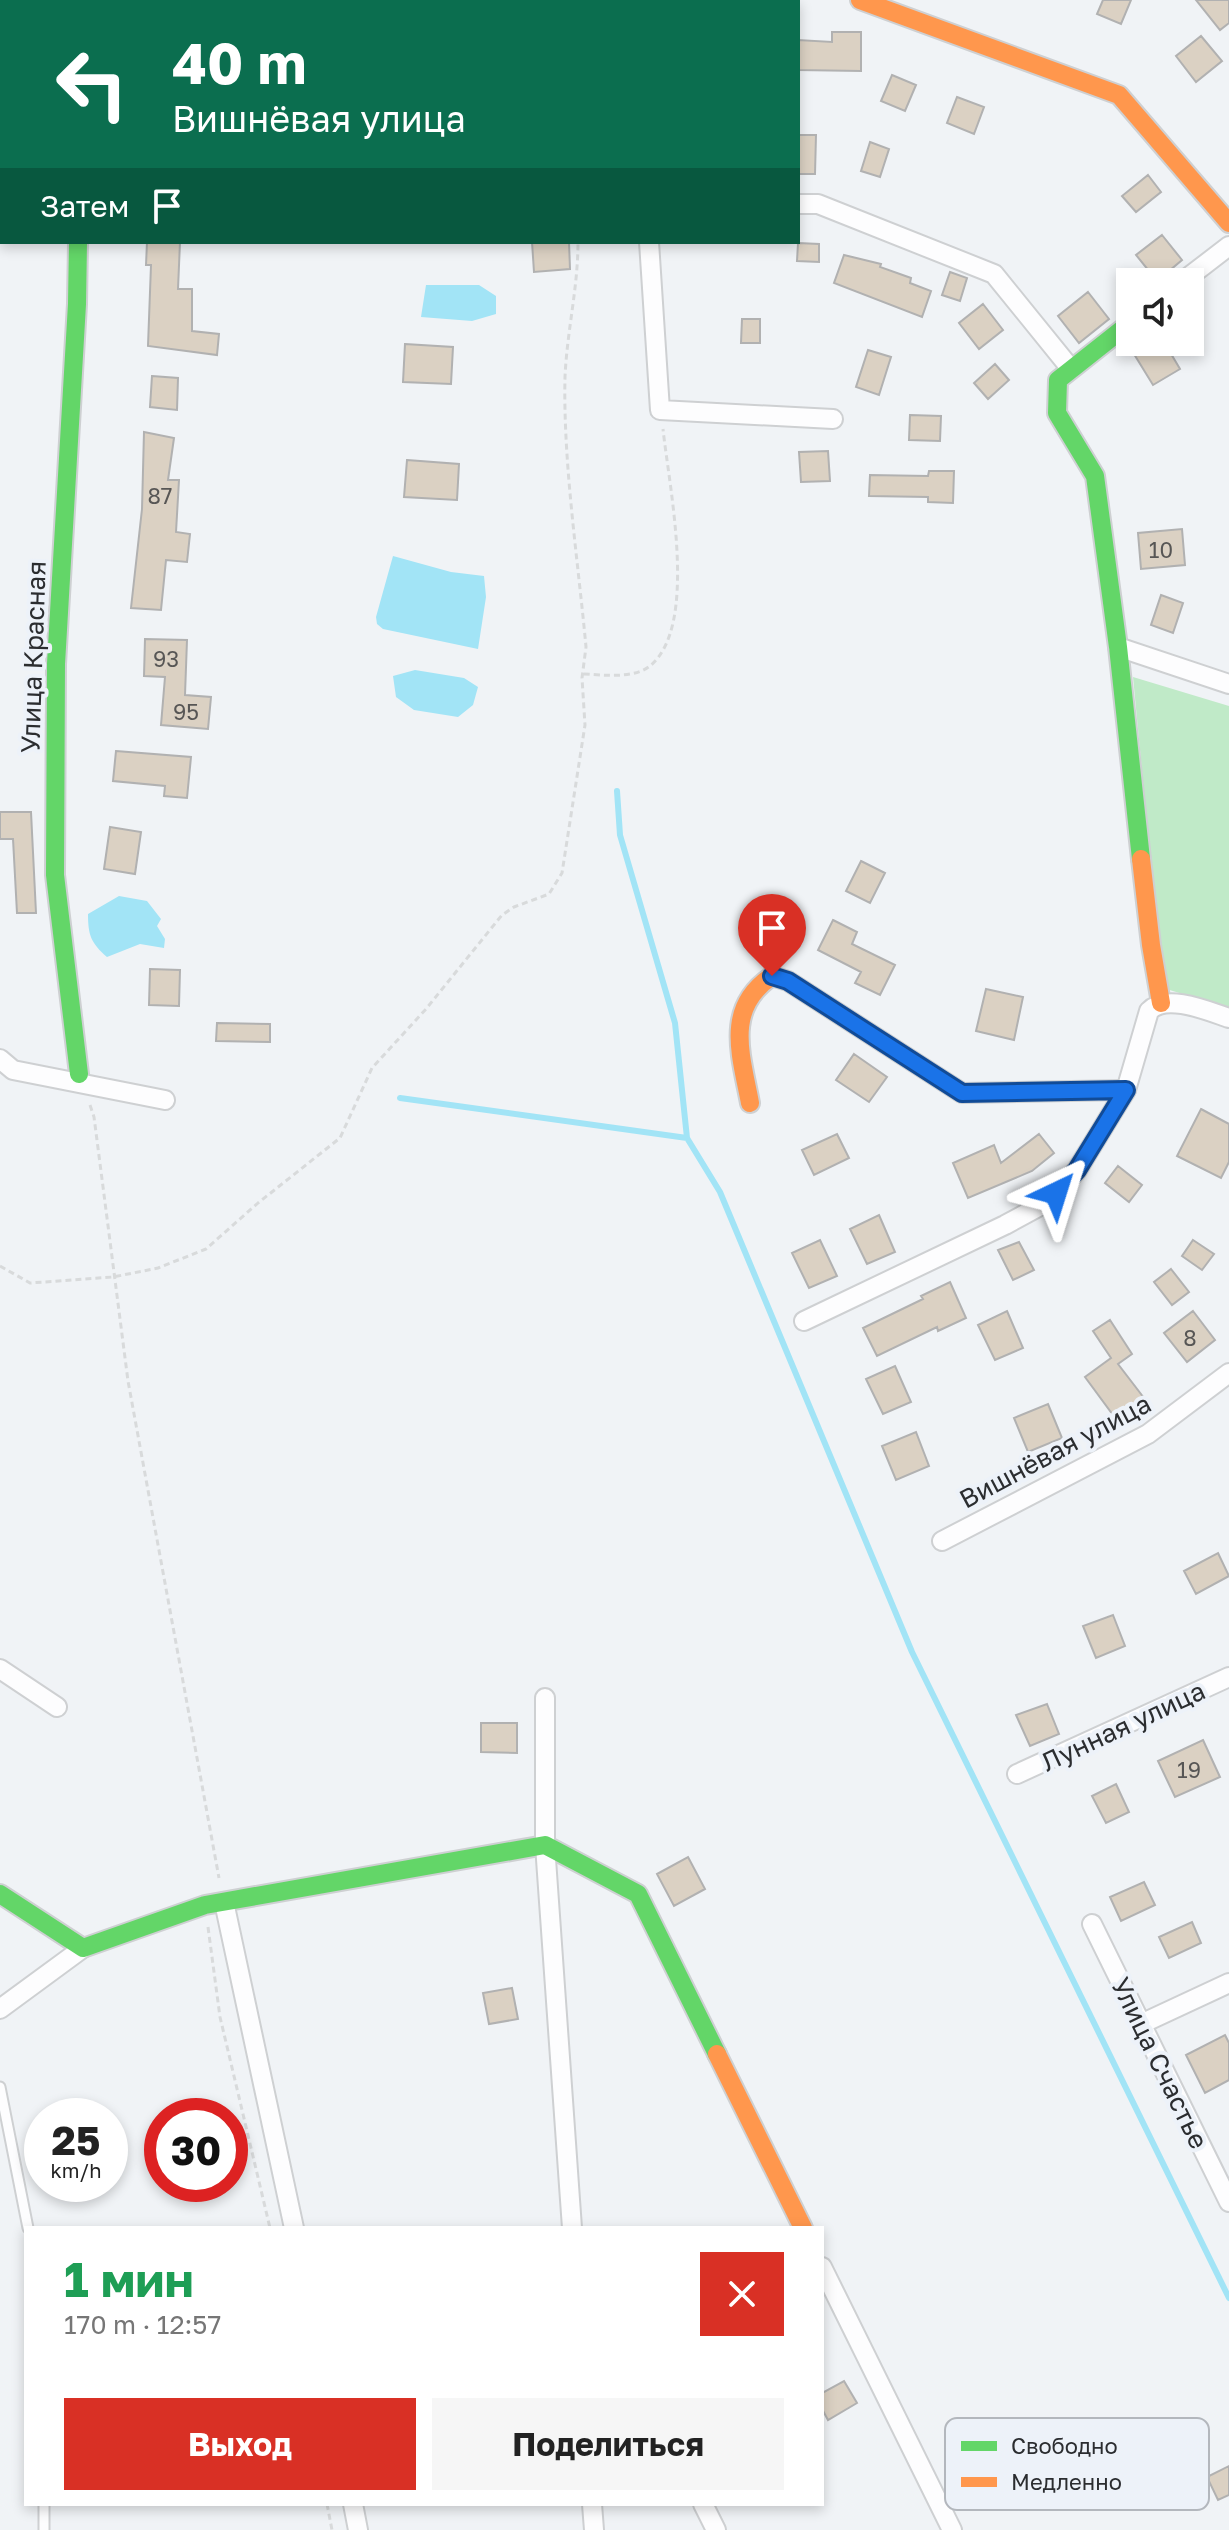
<!DOCTYPE html>
<html lang="ru">
<meta charset="utf-8">
<style>
body{margin:0;font-family:"Golos Text",sans-serif;background:#f6f6f6;color:#222;height:100vh;display:flex;flex-direction:column;font-size:30px;white-space:nowrap}
*{box-sizing:border-box;margin:0}
p{font-size:26px;color:#767676}
.icon{flex:none;width:44px;height:44px;fill:none;stroke:currentColor;stroke-width:2;stroke-linecap:round;stroke-linejoin:round}
.map{position:relative;flex:1;overflow:hidden}
.side{position:absolute;left:24px;top:2226px;width:800px;height:280px;display:flex;flex-direction:column;background:#fff;border-radius:0px;box-shadow:0 4px 12px #0003}
.side>*{flex:none}
.banner{position:absolute;left:0px;top:0px;width:800px;height:244px;box-shadow:0 4px 12px #0003;background:#0b6e4f;color:#fff;overflow:hidden}
.controls{position:absolute;left:1116px;top:268px;display:grid;gap:16px}
.controls a{display:grid;place-items:center;width:88px;height:88px;border-radius:0px;background:#fff;box-shadow:0 4px 12px #0003;font-size:40px}
.speed{position:absolute;left:24px;top:2098px;display:flex;gap:16px;font-size:40px;font-weight:700;text-align:center}
.speed>*{display:grid;place-content:center;width:104px;height:104px;border-radius:50%;background:#fff;box-shadow:0 4px 12px #0003;line-height:1}
.speed small{font-size:20px;font-weight:400}
.speed .limit{border:12px solid #d22;background:#fff;color:#111}
.pin{position:absolute;display:grid;place-items:center;width:68px;height:68px;color:#fff;margin:-82px -34px;border-radius:50% 50% 50% 0;rotate:-45deg;box-shadow:0 0 8px #0007}
.pin .icon{rotate:45deg}
.me{position:absolute;width:88px;margin:-44px;rotate:41deg;stroke-linejoin:round;filter:drop-shadow(0 0 6px #0008)}
.turn{display:flex;align-items:center;gap:28px;height:168px;padding:0 40px;font-size:36px}
.turn .icon{width:104px;height:104px;stroke-width:2.5}
.turn b{display:block;font-size:56px;line-height:68px}
.then{display:flex;align-items:center;height:76px;padding:0 40px;background:#0003;gap:16px;font-size:30px}
.round{display:grid;place-items:center;flex:none;width:84px;height:84px;border-radius:0px;background:#f6f6f6}
.headline{display:flex;align-items:center;justify-content:space-between;height:136px;padding:0 40px}
h1{font-size:48px;font-weight:700;line-height:60px;color:#1e9e55}
.primary-button{display:flex;gap:16px;margin-top:auto;padding:16px 40px}
.primary-button a{flex:1;height:92px;border-radius:0px;background:#d93025;color:#fff;font-size:32px;font-weight:700;line-height:92px;text-align:center}
.primary-button a+a{background:#f6f6f6;color:#222}
.map>svg:first-child{display:block}
.green{fill:#c0eac8}
.water{fill:#a2e4f6}
.lines{fill:none;stroke-linecap:round;stroke-linejoin:round}
.stream{stroke:#a2e4f6;stroke-width:6}
.building{fill:#dbd1c3;stroke:#b1b1b1;stroke-width:2}
.lane-casing{stroke:#ced0d2;stroke-width:13}
.street-casing{stroke:#ced0d2;stroke-width:22}
.fast-casing{stroke:#ced0d2;stroke-width:22}
.slow-casing{stroke:#ced0d2;stroke-width:22}
.path{stroke:#d8dadb;stroke-width:3;stroke-dasharray:6 4;stroke-linecap:butt}
.lane{stroke:#fdfdfe;stroke-width:9}
.street{stroke:#fdfdfe;stroke-width:18}
.fast{stroke:#63d668;stroke-width:18}
.slow{stroke:#ff974d;stroke-width:18}
.route-casing{stroke:#114b97;stroke-width:20}
.route{stroke:#1a73e8;stroke-width:14}
.labels{text-anchor:middle;dominant-baseline:central;stroke-width:8;stroke-linejoin:round;paint-order:stroke}
.number-label{font-size:22px;fill:#575655}
.street-label{font-size:26px;fill:#2b2d30;stroke:#edf2f9}
.key{fill:#edf2f9;stroke:#b3b7bd;stroke-width:2}
.key-label{font-size:22px;fill:#2b2d30}
</style>
<div class="map">
<svg width="1229" height="2530" viewBox="0 0 1229 2530">
<rect width="100%" height="100%" fill="#f0f3f6"/>
<path class="green" d="M 1133,677 L 1229,706 L 1229,1008 L 1163,988 Z"/>
<path class="water" d="M 426,285 L 479,285 L 496,296 L 496,314 L 472,321 L 421,317 Z
M 393,556 L 451,572 L 484,576 L 486,597 L 478,649 L 383,629 L 377,624 L 376,617 Z
M 415,670 L 464,678 L 478,687 L 473,705 L 458,717 L 414,710 L 396,697 L 393,676 Z
M 119,896 L 147,901 L 161,919 L 157,926 L 165,939 L 164,948 L 140,944 L 107,957 C 91,943 88,935 88,914 Z"/>
<g class="lines">
<path class="stream" d="M 617,791 L 620,835 L 675,1023 L 687,1138
M 400,1098 L 687,1138 L 720,1192 L 912,1652 L 1229,2298"/>
</g>
<path class="building" d="M 1103,0 L 1131,0 L 1121,24 L 1097,14 Z
M 1196,0 L 1229,0 L 1229,23 L 1220,30 Z
M 832,32 L 861,32 L 861,71 L 798,70 L 798,40 L 832,42 Z
M 1201,36 L 1222,61 L 1196,82 L 1176,56 Z
M 892,75 L 916,85 L 905,111 L 881,101 Z
M 957,97 L 984,107 L 974,134 L 947,123 Z
M 798,135 L 816,135 L 815,174 L 798,174 Z
M 870,142 L 889,149 L 880,177 L 861,171 Z
M 1148,175 L 1161,192 L 1136,212 L 1122,196 Z
M 1162,235 L 1182,260 L 1157,281 L 1136,255 Z
M 147,242 L 180,242 L 178,289 L 192,289 L 192,331 L 219,334 L 217,355 L 148,346 L 151,265 L 146,265 Z
M 532,242 L 569,242 L 570,269 L 534,272 Z
M 798,243 L 819,244 L 819,262 L 797,261 Z
M 844,255 L 881,264 L 880,267 L 911,278 L 910,283 L 931,291 L 922,317 L 834,283 Z
M 950,272 L 967,278 L 960,301 L 942,295 Z
M 1088,292 L 1109,319 L 1079,343 L 1058,316 Z
M 983,304 L 1003,330 L 979,349 L 959,323 Z
M 742,319 L 760,319 L 760,343 L 741,343 Z
M 1153,342 L 1164,342 L 1180,369 L 1153,385 L 1134,354 Z
M 405,344 L 453,347 L 451,384 L 403,382 Z
M 868,350 L 891,357 L 879,395 L 856,387 Z
M 995,364 L 1009,380 L 988,399 L 974,383 Z
M 152,376 L 178,378 L 177,410 L 150,407 Z
M 910,415 L 941,416 L 940,441 L 909,440 Z
M 144,432 L 174,438 L 168,480 L 179,480 L 176,532 L 190,534 L 187,562 L 166,560 L 161,610 L 131,608 L 142,509 Z
M 828,451 L 830,481 L 801,482 L 799,452 Z
M 407,460 L 459,464 L 457,500 L 404,497 Z
M 929,471 L 954,471 L 953,503 L 928,502 L 928,497 L 869,496 L 870,475 L 928,476 Z
M 1182,529 L 1185,565 L 1141,569 L 1138,533 Z
M 1161,595 L 1183,603 L 1173,633 L 1151,625 Z
M 145,639 L 187,640 L 185,695 L 211,697 L 208,729 L 161,725 L 165,677 L 144,676 Z
M 116,751 L 191,757 L 187,798 L 164,796 L 165,786 L 113,781 Z
M 0,812 L 31,812 L 36,913 L 17,913 L 13,839 L 0,839 Z
M 110,827 L 141,832 L 135,874 L 104,869 Z
M 861,861 L 885,873 L 870,903 L 846,891 Z
M 833,920 L 857,932 L 852,944 L 895,965 L 880,995 L 855,983 L 861,972 L 818,950 Z
M 150,969 L 180,970 L 179,1006 L 149,1005 Z
M 986,989 L 1023,997 L 1014,1040 L 976,1031 Z
M 217,1023 L 270,1024 L 270,1042 L 216,1041 Z
M 854,1054 L 887,1077 L 869,1102 L 836,1080 Z
M 1201,1109 L 1229,1124 L 1229,1162 L 1221,1178 L 1177,1156 Z
M 837,1134 L 849,1158 L 814,1175 L 802,1150 Z
M 1039,1134 L 1054,1153 L 1032,1171 L 968,1198 L 953,1163 L 994,1145 L 1001,1163 Z
M 1118,1166 L 1142,1185 L 1129,1202 L 1105,1183 Z
M 879,1215 L 895,1252 L 867,1264 L 850,1229 Z
M 820,1240 L 837,1276 L 809,1288 L 792,1253 Z
M 1193,1240 L 1214,1254 L 1202,1270 L 1182,1256 Z
M 1019,1242 L 1034,1270 L 1013,1280 L 998,1250 Z
M 1171,1269 L 1189,1292 L 1172,1305 L 1154,1282 Z
M 950,1282 L 966,1318 L 938,1331 L 937,1327 L 877,1356 L 863,1328 L 923,1299 L 921,1296 Z
M 1007,1311 L 1023,1348 L 995,1360 L 978,1325 Z
M 1193,1311 L 1215,1340 L 1187,1362 L 1164,1333 Z
M 1110,1320 L 1132,1354 L 1118,1364 L 1144,1398 L 1116,1419 L 1085,1377 L 1111,1358 L 1093,1331 Z
M 895,1366 L 911,1402 L 883,1414 L 866,1379 Z
M 1048,1404 L 1062,1438 L 1028,1452 L 1014,1418 Z
M 916,1432 L 929,1466 L 896,1480 L 882,1446 Z
M 1218,1553 L 1229,1576 L 1196,1594 L 1184,1571 Z
M 1113,1615 L 1125,1646 L 1096,1658 L 1083,1626 Z
M 1047,1704 L 1059,1734 L 1030,1746 L 1016,1715 Z
M 481,1723 L 517,1723 L 517,1753 L 481,1752 Z
M 1203,1740 L 1220,1777 L 1175,1797 L 1158,1761 Z
M 1116,1784 L 1129,1812 L 1106,1823 L 1092,1796 Z
M 688,1857 L 705,1889 L 674,1906 L 657,1874 Z
M 1144,1882 L 1155,1905 L 1121,1921 L 1110,1897 Z
M 1192,1922 L 1201,1943 L 1169,1958 L 1159,1937 Z
M 512,1988 L 518,2019 L 489,2024 L 483,1993 Z
M 1225,2035 L 1229,2043 L 1229,2080 L 1205,2093 L 1186,2055 Z
M 844,2381 L 857,2403 L 828,2420 L 822,2409 L 822,2393 Z
M 1229,2466 L 1229,2495 L 1218,2500 L 1207,2477 Z"/>
<g class="lines">
<defs>
<path id="lane" d="M 0,2087 L 28,2228
M 44,2530 L 44,2504"/>
<path id="street" d="M 637,0 L 637,2
M 82,2 L 82,0
M 798,204 L 818,204 L 994,274 L 1071,369
M 649,242 L 660,410 L 833,419
M 1182,282 L 1229,246
M 1118,647 L 1229,684
M 0,1059 L 13,1070 L 165,1100
M 804,1321 L 1005,1225 L 1038,1207 L 1056,1193 L 1077,1170 L 1126,1090 L 1149,1011 C 1166,993 1208,1011 1229,1018
M 942,1541 L 1148,1434 L 1229,1373
M 0,1669 L 57,1707
M 545,1698 L 545,1845 L 572,2228
M 1017,1774 L 1229,1677
M 224,1902 L 294,2228
M 1092,1924 L 1229,2202
M 0,2009 L 83,1948
M 1141,2024 L 1229,1983
M 822,2267 L 952,2530
M 353,2504 L 358,2530
M 592,2504 L 594,2530
M 703,2504 L 716,2530"/>
<path id="fast" d="M 78,242 L 77,304 L 56,664 L 55,875 L 79,1074
M 1130,323 L 1058,380 L 1057,413 L 1095,476 L 1118,647 L 1141,859
M 0,1894 L 83,1948 L 205,1905 L 545,1845 L 638,1894 L 717,2054"/>
<path id="slow" d="M 860,0 L 1119,95 L 1229,223
M 1141,859 L 1151,945 L 1161,1003
M 750,1103 C 741,1055 724,1008 772,976 L 788,981 L 962,1093 L 1126,1090
M 717,2054 L 803,2228"/>
</defs>
<use href="#lane" class="lane-casing"/>
<use href="#street" class="street-casing"/>
<use href="#fast" class="fast-casing"/>
<use href="#slow" class="slow-casing"/>
<path class="path" d="M 570,2 L 570,0
M 584,674 C 604,675 633,679 650,666 C 699,626 669,487 663,429
M 90,1105 L 94,1117 L 128,1381 L 219,1878
M 0,1266 L 30,1283 L 113,1277 L 158,1268 L 206,1249 L 258,1203 L 340,1138 L 372,1068 L 426,1009 L 502,915 L 514,907 L 549,894 L 562,873 L 585,725 L 582,678 L 586,647 C 578,560 563,463 565,377 C 567,331 578,288 578,242
M 208,1927 L 220,2017 L 270,2228
M 327,2504 L 332,2530"/>
<use href="#lane" class="lane"/>
<use href="#street" class="street"/>
<use href="#fast" class="fast"/>
<use href="#slow" class="slow"/>
</g>
<g class="lines">
<defs>
<path id="route" d="M 772,976 L 788,981 L 962,1093 L 1126,1090 L 1077,1170 L 1056,1193"/>
</defs>
<use href="#route" class="route-casing"/>
<use href="#route" class="route"/>
</g>
<g class="labels">
<g class="number-label">
<text x="160" y="495">87</text>
<text x="1161" y="549">10</text>
<text x="166" y="658">93</text>
<text x="186" y="711">95</text>
<text x="1190" y="1337">8</text>
<text x="1189" y="1769">19</text>
</g>
<g class="street-label">
<text transform="translate(33 657) rotate(-88)">Улица Красная</text>
<text transform="translate(1055 1451) rotate(-28)">Вишнёвая улица</text>
<text transform="translate(1123 1726) rotate(-25)">Лунная улица</text>
<text transform="translate(1160 2063) rotate(64)">Улица Счастье</text>
</g>
</g>
<rect x="945" y="2418" width="264" height="92" rx="12" class="key"/>
<rect x="961" y="2441" width="36" height="10" fill="#63d668"/>
<rect x="961" y="2477" width="36" height="10" fill="#ff974d"/>
<g class="key-label">
<text x="1011" y="2454">Свободно</text>
<text x="1011" y="2490">Медленно</text>
</g>
</svg>
<div class="controls">
<a><svg class="icon" aria-label="sound" viewBox="0 0 24 24"><path d="M4 9h4l5-4v14l-5-4H4zM17 9q2 3 0 6"/></svg></a>
</div>
<div class="speed"><div>25<small>km/h</small></div><div class="limit">30</div></div>
<div class="pin" style="left:772px;top:976px;background:#d93025"><svg class="icon" aria-label="arrive" viewBox="0 0 24 24"><path d="M6 21V4h12l-3 4 3 4H6"/></svg></div>
<svg class="me" style="left:1056px;top:1193px" viewBox="-20 -20 40 40"><path d="M0-17L14 15 0 8-14 15z" fill="#1a73e8" stroke="#fff" stroke-width="4"/></svg>
<div class="banner">
<div class="turn"><svg class="icon" aria-label="left" viewBox="0 0 24 24"><path d="M17 20v-9H6M10 6l-5 5 5 5"/></svg><div><b>40 m</b>Вишнёвая улица</div></div>
<div class="then">Затем<svg class="icon" aria-label="arrive" viewBox="0 0 24 24"><path d="M6 21V4h12l-3 4 3 4H6"/></svg></div>
</div>
<section class="side">
<div class="headline"><div><h1>1 мин</h1><p>170 m · 12:57</p></div><a class="round" style="background:#d93025;color:#fff"><svg class="icon" aria-label="close" viewBox="0 0 24 24"><path d="M6 6l12 12M18 6L6 18"/></svg></a></div>
<div class="primary-button"><a>Выход</a><a>Поделиться</a></div>
</section>
</div>
